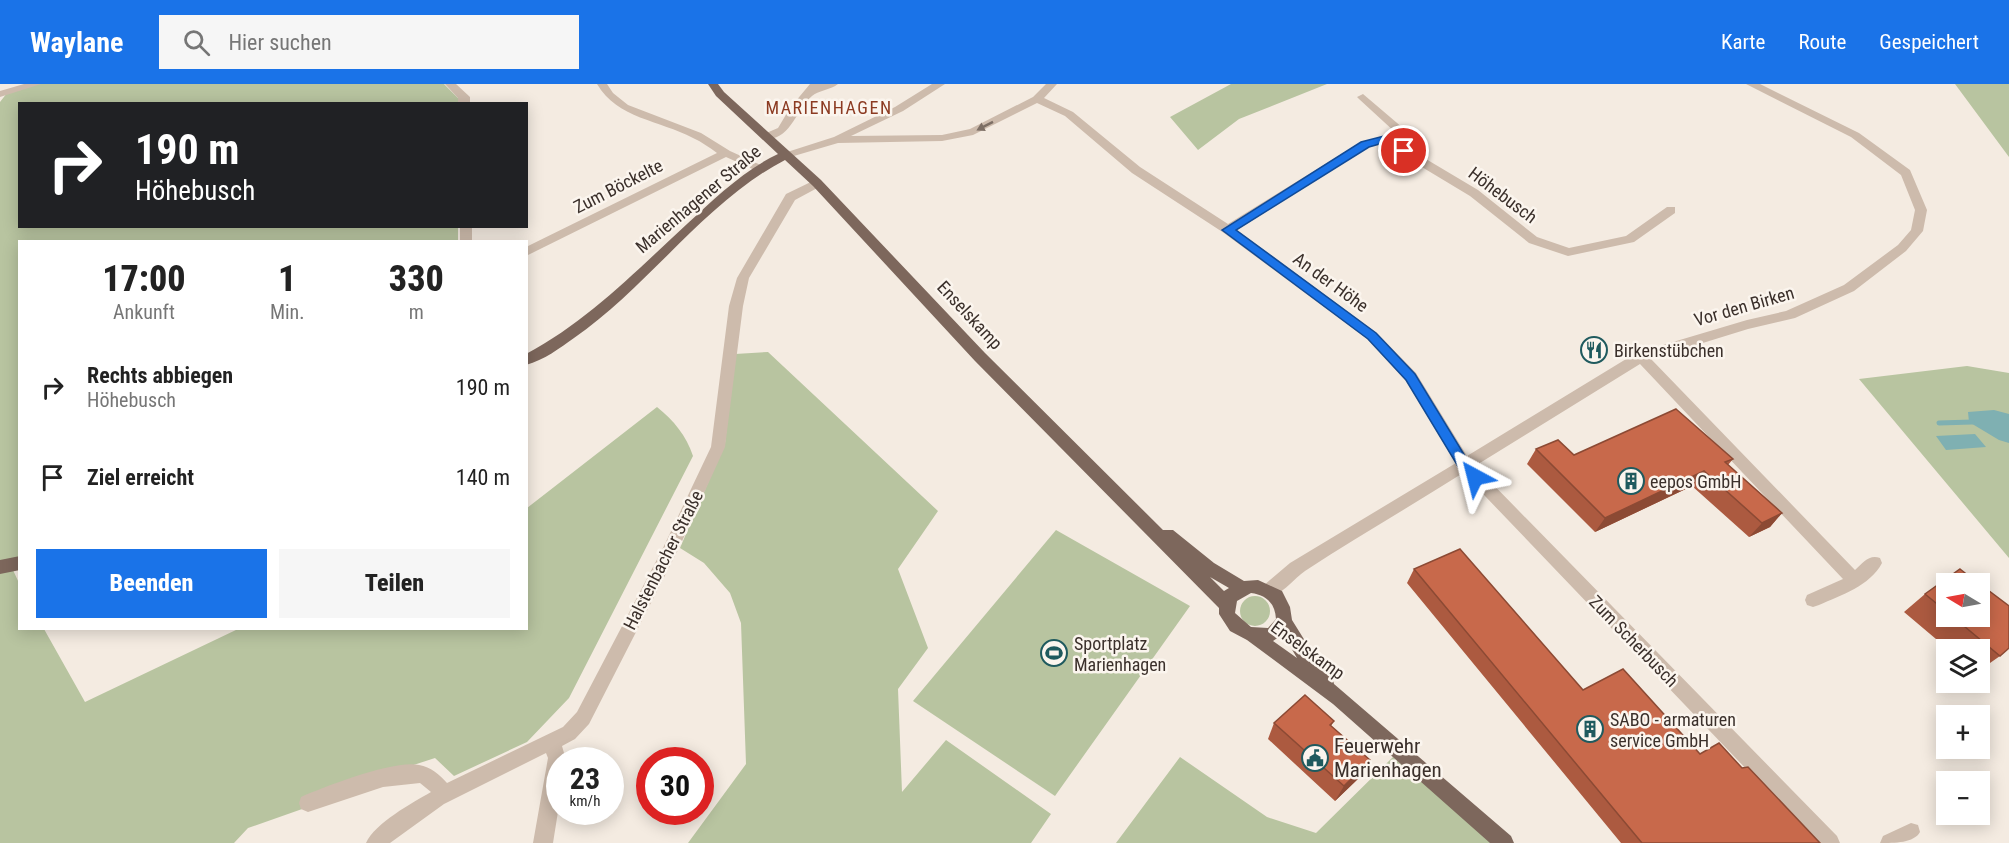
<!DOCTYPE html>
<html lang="de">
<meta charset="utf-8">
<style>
body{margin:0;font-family:"Roboto Condensed",sans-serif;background:#f6f6f6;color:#222;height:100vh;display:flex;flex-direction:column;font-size:22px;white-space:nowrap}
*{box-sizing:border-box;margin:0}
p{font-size:20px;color:#767676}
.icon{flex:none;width:33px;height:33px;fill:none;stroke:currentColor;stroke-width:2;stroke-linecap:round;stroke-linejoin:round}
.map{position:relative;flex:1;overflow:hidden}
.side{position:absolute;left:18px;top:156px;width:510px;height:390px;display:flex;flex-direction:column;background:#fff;border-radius:0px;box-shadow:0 3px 15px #0003}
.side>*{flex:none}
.hud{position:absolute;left:18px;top:18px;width:510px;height:126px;border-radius:0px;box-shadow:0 3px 15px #0003;background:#202124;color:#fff;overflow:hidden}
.needle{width:39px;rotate:280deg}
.tools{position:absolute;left:1936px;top:489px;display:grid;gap:12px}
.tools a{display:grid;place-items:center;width:54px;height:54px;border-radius:0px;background:#fff;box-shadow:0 3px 15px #0003;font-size:30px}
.speed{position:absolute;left:546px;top:663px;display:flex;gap:12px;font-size:30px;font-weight:700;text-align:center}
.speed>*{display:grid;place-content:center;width:78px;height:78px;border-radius:50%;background:#fff;box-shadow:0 3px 15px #0003;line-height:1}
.speed small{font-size:15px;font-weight:400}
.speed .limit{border:9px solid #d22;background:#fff;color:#111}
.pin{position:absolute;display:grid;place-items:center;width:51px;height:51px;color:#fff;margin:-26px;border:3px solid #fff;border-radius:50%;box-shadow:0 2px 6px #0007}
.me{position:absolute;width:66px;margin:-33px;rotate:322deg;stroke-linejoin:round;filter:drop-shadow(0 0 4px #0008)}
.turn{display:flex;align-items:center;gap:21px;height:126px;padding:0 18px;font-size:27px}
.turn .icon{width:78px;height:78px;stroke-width:2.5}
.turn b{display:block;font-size:42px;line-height:51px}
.eta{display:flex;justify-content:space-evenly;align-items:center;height:102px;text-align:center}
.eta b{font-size:36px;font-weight:800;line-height:42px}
.primary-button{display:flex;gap:12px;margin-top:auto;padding:12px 18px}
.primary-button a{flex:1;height:69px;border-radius:0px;background:#1a73e8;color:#fff;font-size:24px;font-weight:800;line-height:69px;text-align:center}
.primary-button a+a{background:#f6f6f6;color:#222}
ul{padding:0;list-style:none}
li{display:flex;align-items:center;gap:18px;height:90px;padding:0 18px}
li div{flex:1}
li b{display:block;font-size:22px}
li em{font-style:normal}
header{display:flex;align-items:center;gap:36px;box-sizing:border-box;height:84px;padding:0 30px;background:#1a73e8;color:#fff}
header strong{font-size:28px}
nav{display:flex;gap:33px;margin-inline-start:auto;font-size:21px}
.search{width:420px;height:54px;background:#f6f6f6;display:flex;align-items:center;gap:15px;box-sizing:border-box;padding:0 21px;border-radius:0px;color:#767676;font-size:22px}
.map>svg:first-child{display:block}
.green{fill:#b8c4a0}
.water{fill:#7fb0b2}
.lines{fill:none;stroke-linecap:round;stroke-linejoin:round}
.stream{stroke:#7fb0b2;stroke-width:5}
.minor{fill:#cdbbac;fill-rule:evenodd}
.major{fill:#7d675c;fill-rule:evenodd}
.wall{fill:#ac5a40}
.shaded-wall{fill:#8c4a34}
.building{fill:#c8694b;stroke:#8c4a34;stroke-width:1.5}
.oneway{fill:#7d6f65}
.route{fill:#1a73e8;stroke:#114b97;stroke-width:1.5}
.labels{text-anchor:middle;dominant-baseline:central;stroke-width:5;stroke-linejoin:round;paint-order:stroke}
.far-quarter-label{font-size:18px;letter-spacing:1.5px;fill:#8c3b22;stroke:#fbf5ee}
.street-label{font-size:18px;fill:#3b302b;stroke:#fbf5ee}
.poi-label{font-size:18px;fill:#3b302b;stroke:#fbf5ee;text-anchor:start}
.near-poi-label{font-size:21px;fill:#3b302b;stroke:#fbf5ee;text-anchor:start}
</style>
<header>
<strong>Waylane</strong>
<div class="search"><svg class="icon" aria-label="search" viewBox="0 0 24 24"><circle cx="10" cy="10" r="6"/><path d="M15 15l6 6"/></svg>Hier suchen</div>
<nav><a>Karte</a><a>Route</a><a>Gespeichert</a></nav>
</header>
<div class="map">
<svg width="2009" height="759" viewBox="0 0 2009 759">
<rect width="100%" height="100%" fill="#f4ebe1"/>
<path class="green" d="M 38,0 L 444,0 L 459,15 L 459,19 L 20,20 L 20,142 L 458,142 L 458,157 L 20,158 L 19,473 L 0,478 L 0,18 L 7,9 Z
M 1231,0 L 1327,0 L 1239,35 L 1198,66 L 1170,33 Z
M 1955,0 L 2009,0 L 2009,73 Z
M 768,268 L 938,427 L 898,485 L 928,564 L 898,605 L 902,708 L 946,656 L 1051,730 L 1031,759 L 688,759 L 746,680 L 741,539 L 730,509 L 704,479 L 680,464 L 725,359 L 735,270 Z
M 1967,282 L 2009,289 L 2009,474 L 1859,295 Z
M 657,323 C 674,337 686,351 693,372 L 569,614 L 527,658 L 454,692 L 435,674 L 306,716 L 305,724 L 248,744 L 234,759 L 0,759 L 0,489 L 13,486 L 19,499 L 20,544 L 44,545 L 85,618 L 238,545 L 526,544 L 527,424 Z
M 1056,446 L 1190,522 L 1055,712 L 913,617 Z
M1240 527a15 15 0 1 1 30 0a15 15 0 1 1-30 0Z
M 1180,673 L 1267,733 L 1316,749 L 1393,673 L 1493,759 L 1116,759 Z"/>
<path class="water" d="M 1994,326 L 2009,330 L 2009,359 L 1999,356 L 1969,338 L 1968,328 Z
M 1975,350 L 1986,363 L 1946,366 L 1936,352 Z"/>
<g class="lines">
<path class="stream" d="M 1939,339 L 1972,338"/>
<path class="minor" d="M 24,0 L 41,0 L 0,13 L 0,7 Z
M 445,0 L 456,0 L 470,13 L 470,20 L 458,20 L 458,14 Z
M 597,0 L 607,0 L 613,9 L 628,21 L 701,49 L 730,67 L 767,84 L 765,87 L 757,87 L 726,73 L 526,172 L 526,163 L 717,69 C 710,64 702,58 693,54 C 659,36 618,35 597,0 Z
M 810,0 L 838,0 C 831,6 819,6 812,12 C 796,25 790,59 764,54 L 764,50 L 778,44 L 790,24 Z
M 932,0 L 945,0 L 903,27 L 851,52 L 942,51 L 970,45 L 1033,13 L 1046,0 L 1057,0 L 1044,14 L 1073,28 L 1140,83 L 1228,140 L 1361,58 L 1396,49 L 1359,15 L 1357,13 L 1363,10 L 1410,50 L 1394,56 L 1478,106 L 1537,153 L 1569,164 L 1626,152 L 1667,123 L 1675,123 L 1675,129 L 1634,158 L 1568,172 L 1529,159 L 1470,112 L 1382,59 L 1369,62 L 1237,146 L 1377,249 L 1416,289 L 1467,372 L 1636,269 L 1747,236 L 1786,227 L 1844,201 L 1898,161 L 1911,146 L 1915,126 L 1901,91 L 1851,53 L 1746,0 L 1760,0 L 1859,49 L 1910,86 L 1927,126 L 1923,147 L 1906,167 L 1854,207 L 1795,234 L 1748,245 L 1651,275 L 1855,486 C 1863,479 1869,470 1880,474 L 1882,479 C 1870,502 1841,511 1819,521 L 1813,523 L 1807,521 L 1805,516 L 1807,511 L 1843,495 L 1640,280 L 1475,382 L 1837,752 L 1840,759 L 1817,759 L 1463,389 C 1411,422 1357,453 1305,487 C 1293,495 1278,517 1263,512 L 1261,507 L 1263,502 L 1290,479 L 1456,379 L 1406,297 L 1367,255 L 1224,149 L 1132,89 L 1065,32 L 1037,19 L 973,51 L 942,57 L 838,59 L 787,74 L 781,70 L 834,53 L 895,23 Z
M 817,95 L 821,96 L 821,102 L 795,116 L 749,194 L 743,222 L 725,363 L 678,466 L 589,640 L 575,655 L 562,662 L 566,676 L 560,676 L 560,715 L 553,759 L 533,759 L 548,674 L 546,669 L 444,720 L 390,759 L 366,759 C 375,739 412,719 431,708 L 420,699 L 383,703 L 308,728 L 301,725 L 299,719 L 301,713 C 327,702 393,676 419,681 C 431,683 439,690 447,699 L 563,643 L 577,628 L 663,464 L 711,363 L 729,222 L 737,194 L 786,110 Z
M 460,142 L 472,142 L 472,158 L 460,158 Z
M 1911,739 L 1918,741 L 1920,748 C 1914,759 1895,759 1880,759 L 1883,752 Z"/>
<path class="major" d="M 708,0 L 718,0 L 724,8 L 821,96 L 985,269 L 1163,446 L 1173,446 L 1214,479 L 1244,497 L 1258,496 L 1282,507 L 1290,523 L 1292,536 L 1315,573 L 1332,592 L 1334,600 L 1511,752 L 1514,759 L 1490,759 L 1333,620 L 1247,556 L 1230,547 L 1219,530 L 1219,524 L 975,277 L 813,102 L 785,76 C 707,116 648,203 574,254 C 560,264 544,276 526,281 L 526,270 C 588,237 636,187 687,140 C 715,114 744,86 778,70 L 716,12 ZM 1210,493 L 1229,504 L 1224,507 ZM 1251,509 C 1266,511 1275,519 1276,535 L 1268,544 L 1251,543 L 1235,529 L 1237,517 ZM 1283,550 L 1297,574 L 1273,557 Z
M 20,472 L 20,486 L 0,490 L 0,476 Z"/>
</g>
<path class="wall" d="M 1536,365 L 1574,371 L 1733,375 L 1728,381 L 1782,429 L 1770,443 L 1749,453 L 1692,402 L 1595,448 L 1527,380 Z
M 1414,485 L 1583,606 L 1700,670 L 1742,684 L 1820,759 L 1621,759 L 1407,499 Z
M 1947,500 L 1947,532 L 1980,532 L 2000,572 L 1980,586 L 1980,566 L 1949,566 L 1904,528 L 1925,510 Z
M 1334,637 L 1331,642 L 1370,676 L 1361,692 L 1335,717 L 1268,655 L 1274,639 Z"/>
<path class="shaded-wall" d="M 1704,387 L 1692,402 L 1595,448 L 1605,434 Z
M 1782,429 L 1770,443 L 1749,453 L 1762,439 Z
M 1370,676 L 1361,692 L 1335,717 L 1344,702 Z"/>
<path class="building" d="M 1676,325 L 1733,375 L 1725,378 L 1782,429 L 1762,439 L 1704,387 L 1605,434 L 1536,365 L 1558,356 L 1574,371 Z
M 1460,465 L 1583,606 L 1623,585 L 1700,670 L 1719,659 L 1742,684 L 1748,683 L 1820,759 L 1642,759 L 1414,485 Z
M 1960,485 L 1979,500 L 1947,500 L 1947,528 L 1925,510 Z
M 1980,500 L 2009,522 L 2009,564 L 2000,572 L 1952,532 L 1980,532 Z
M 1305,611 L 1334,637 L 1330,641 L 1370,676 L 1344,702 L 1274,639 Z"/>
<defs><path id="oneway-solid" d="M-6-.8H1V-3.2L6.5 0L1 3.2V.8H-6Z" transform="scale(1.5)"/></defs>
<use class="oneway" href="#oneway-solid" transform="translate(985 42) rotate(153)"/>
<path class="route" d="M 1384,52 L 1409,67 L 1400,69 L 1383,59 L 1369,63 L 1236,146 L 1376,249 L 1415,290 L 1468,377 L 1482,393 L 1475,398 L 1459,384 L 1406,296 L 1368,255 L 1222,146 L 1361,58 Z"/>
<defs>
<symbol id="restaurant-ring" viewBox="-11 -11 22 22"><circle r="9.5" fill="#fbf5ee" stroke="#1f5a5e" stroke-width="1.5"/><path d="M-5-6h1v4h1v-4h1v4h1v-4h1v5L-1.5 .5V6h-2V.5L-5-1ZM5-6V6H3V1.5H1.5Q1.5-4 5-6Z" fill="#1f5a5e"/></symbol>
<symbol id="building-ring" viewBox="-11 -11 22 22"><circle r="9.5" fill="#fbf5ee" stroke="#1f5a5e" stroke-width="1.5"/><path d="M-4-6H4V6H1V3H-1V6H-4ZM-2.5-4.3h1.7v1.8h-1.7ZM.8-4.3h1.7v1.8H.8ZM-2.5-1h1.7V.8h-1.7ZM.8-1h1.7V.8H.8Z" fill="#1f5a5e"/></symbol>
<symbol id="stadium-ring" viewBox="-11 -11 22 22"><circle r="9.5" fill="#fbf5ee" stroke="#1f5a5e" stroke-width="1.5"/><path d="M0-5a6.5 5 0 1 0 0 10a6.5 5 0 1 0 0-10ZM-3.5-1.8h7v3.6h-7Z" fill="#1f5a5e"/></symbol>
<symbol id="civic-ring" viewBox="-11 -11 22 22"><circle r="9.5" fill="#fbf5ee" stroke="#1f5a5e" stroke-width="1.5"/><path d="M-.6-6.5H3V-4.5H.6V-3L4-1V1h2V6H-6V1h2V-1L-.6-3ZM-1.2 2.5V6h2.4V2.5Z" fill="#1f5a5e"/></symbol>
</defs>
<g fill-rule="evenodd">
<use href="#restaurant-ring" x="1579" y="251" width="30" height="30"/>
<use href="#building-ring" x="1616" y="382" width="30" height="30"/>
<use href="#stadium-ring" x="1039" y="554" width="30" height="30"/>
<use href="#building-ring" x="1575" y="630" width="30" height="30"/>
<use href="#civic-ring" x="1300" y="659" width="30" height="30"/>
</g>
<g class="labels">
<g class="far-quarter-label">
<text x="829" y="23">MARIENHAGEN</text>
</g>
<g class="street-label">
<text transform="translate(618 102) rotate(-27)">Zum Böckelte</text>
<text transform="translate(1503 111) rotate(37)">Höhebusch</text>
<text transform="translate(698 115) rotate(-40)">Marienhagener Straße</text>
<text transform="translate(1331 198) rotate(36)">An der Höhe</text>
<text transform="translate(1744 222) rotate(-16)">Vor den Birken</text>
<text transform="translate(970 231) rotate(47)">Enselskamp</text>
<text transform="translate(663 476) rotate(-63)">Halstenbacher Straße</text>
<text transform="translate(1634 557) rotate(46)">Zum Scherbusch</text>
<text transform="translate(1308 566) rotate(36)">Enselskamp</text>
</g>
<g class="poi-label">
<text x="1614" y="266">Birkenstübchen</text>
<text x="1650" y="397">eepos GmbH</text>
<text x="1074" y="559">Sportplatz<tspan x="1074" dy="21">Marienhagen</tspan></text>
<text x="1610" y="635">SABO - armaturen<tspan x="1610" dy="21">service GmbH</tspan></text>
</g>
<g class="near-poi-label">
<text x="1334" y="662">Feuerwehr<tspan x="1334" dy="24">Marienhagen</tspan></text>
</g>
</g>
</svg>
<div class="tools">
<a><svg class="needle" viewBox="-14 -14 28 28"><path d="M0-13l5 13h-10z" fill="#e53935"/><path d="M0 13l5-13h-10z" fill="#767676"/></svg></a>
<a><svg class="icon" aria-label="layers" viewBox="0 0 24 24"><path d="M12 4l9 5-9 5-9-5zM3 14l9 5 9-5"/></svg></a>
<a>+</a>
<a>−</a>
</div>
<div class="speed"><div>23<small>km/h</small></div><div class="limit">30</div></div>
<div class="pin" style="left:1404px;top:67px;background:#d93025"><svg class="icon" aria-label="arrive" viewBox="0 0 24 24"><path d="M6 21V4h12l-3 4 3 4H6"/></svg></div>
<svg class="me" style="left:1475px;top:393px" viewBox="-20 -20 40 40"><path d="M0-17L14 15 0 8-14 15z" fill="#1a73e8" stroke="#fff" stroke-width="4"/></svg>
<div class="hud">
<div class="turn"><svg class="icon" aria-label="right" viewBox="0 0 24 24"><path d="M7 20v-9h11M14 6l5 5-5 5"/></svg><div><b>190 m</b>Höhebusch</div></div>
</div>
<section class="side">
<div class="eta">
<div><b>17:00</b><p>Ankunft</p></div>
<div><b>1</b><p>Min.</p></div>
<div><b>330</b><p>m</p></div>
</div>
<ul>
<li><svg class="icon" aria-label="right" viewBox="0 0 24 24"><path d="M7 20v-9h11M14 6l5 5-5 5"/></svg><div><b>Rechts abbiegen</b><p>Höhebusch</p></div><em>190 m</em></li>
<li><svg class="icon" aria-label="arrive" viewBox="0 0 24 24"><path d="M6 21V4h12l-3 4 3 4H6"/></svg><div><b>Ziel erreicht</b></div><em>140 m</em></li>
</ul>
<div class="primary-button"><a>Beenden</a><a>Teilen</a></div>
</section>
</div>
